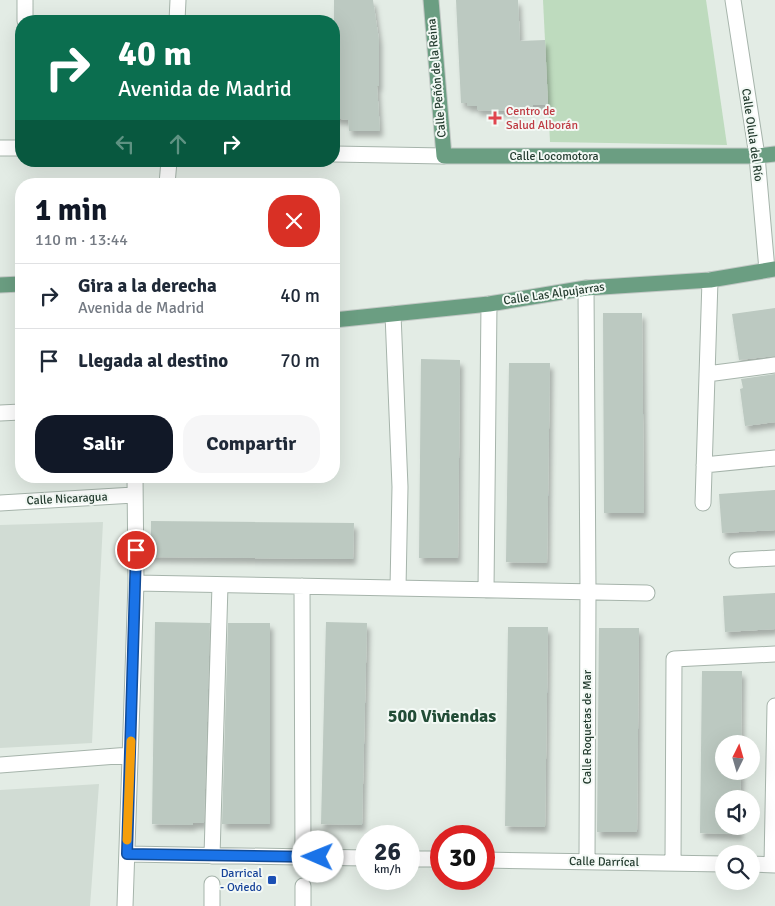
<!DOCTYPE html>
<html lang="es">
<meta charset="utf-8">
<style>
body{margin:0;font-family:Signika,sans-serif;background:#f6f6f7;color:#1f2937;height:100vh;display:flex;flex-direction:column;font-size:19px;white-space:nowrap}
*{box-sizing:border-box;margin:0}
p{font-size:16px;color:#747a83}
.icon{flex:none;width:28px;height:28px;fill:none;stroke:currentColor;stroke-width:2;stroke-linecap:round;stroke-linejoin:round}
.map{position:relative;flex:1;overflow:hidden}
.details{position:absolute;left:15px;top:178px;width:325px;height:305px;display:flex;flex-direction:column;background:#fff;border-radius:20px;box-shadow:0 5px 20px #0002}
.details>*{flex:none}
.guide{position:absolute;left:15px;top:15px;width:325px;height:152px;border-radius:20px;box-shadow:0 5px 20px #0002;background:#0b6e4f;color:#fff;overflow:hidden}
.needle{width:32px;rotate:5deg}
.tools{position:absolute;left:715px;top:735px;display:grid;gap:10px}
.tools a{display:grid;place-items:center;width:45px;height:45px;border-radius:50%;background:#fff;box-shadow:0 5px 20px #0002;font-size:25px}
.speed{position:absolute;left:355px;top:825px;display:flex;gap:10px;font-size:25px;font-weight:700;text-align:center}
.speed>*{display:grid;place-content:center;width:65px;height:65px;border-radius:50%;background:#fff;box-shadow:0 5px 20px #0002;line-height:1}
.speed small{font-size:12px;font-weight:400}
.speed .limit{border:8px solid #d22;background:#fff;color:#111}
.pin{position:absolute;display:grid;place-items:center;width:42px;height:42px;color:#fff;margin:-21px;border:2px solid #fff;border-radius:50%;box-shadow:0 1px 5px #0007}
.me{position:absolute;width:55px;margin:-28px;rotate:271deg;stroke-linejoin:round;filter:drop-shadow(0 0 4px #0008)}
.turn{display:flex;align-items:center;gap:18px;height:105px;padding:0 20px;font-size:22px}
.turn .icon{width:65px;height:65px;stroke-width:2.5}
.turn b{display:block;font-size:35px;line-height:42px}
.lanes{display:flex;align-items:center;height:48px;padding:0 20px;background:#0003;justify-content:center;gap:25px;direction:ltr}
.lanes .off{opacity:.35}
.round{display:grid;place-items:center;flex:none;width:52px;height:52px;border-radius:20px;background:#f6f6f7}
.headline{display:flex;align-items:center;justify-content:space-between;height:85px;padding:0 20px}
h1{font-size:30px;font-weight:800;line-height:38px;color:#111827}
.button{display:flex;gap:10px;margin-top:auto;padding:10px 20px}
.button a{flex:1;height:58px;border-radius:20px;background:#111827;color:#fff;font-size:20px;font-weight:800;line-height:58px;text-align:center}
.button a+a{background:#f6f6f7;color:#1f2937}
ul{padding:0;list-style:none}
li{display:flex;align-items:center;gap:15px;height:65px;padding:0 20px;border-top:1px solid #e0e1e3}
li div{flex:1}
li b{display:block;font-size:19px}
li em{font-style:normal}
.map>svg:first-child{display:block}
.built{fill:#d1dcd4}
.green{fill:#bedbbe}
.building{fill:#bcc9c1;filter:url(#shadow)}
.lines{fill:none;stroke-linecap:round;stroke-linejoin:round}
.minor-casing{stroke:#a6b4ab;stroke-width:17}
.major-casing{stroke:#c2c8c5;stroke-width:17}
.minor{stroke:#fff;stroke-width:15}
.major{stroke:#6b9e82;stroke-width:15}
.route-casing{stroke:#114b97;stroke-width:12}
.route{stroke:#1a73e8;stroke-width:9}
.slow{stroke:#f59e0b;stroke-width:9}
.health-dot{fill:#e0444e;stroke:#f3f9f5;stroke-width:2}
.transit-dot{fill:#1a4fb4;stroke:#f3f9f5;stroke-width:2}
.labels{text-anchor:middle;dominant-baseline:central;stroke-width:4;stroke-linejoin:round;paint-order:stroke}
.street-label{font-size:12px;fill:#243c2f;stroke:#f3f9f5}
.health-label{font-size:12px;fill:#be3a42;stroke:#f3f9f5;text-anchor:start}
.transit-label{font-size:12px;fill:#164399;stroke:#f3f9f5;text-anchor:end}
.district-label{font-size:18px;font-weight:bold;fill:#224c36;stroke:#f3f9f5}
</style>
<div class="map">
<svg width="775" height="906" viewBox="0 0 775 906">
<defs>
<filter id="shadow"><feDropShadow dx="3" dy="5.5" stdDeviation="2.5" flood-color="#0004"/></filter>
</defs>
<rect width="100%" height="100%" fill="#e3ece5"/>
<path class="built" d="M 103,522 L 92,743 L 0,748 L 0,525 Z
M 99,784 L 90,906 L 0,906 L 0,790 Z"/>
<path class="green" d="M 543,0 L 706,0 L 727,145 L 550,142 Z"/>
<path class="building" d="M 334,0 L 373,0 L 379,40 L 379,86 L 377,86 L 380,131 L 349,131 L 348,120 L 334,118 Z
M 456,0 L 518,0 L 520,41 L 545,40 L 548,105 L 533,105 L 533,108 L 519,107 L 519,111 L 477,110 L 477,106 L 467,106 L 467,103 L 461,103 Z
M 775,308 L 775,356 L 739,360 L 732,314 Z
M 603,313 L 642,313 L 644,513 L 604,513 Z
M 421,359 L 460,360 L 458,558 L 419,558 Z
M 509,363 L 550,363 L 547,563 L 506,562 Z
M 775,374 L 775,422 L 745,426 L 740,389 L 743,388 L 741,379 Z
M 775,490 L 775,530 L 722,533 L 719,494 Z
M 151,521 L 354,523 L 353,559 L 151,557 Z
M 775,593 L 775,629 L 725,632 L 723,596 Z
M 155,622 L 210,623 L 204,823 L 193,823 L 193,825 L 152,824 Z
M 326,622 L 367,623 L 362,825 L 321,824 Z
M 228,623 L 270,623 L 270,824 L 222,824 Z
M 508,627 L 548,627 L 545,827 L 505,826 Z
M 599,628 L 639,628 L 637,832 L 597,832 Z
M 702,671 L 742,671 L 741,744 L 724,744 L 724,771 L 741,771 L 740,799 L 724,799 L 724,826 L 740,826 L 740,834 L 700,833 Z"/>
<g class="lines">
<defs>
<path id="minor" d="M 733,0 L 757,156 L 767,270
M 25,21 L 25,0
M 177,21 L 178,0
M 0,148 L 21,148
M 334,154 L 444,156
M 167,184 L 169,161
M 586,288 L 588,591 L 587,862
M 393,314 L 400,487 L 398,588
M 707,374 L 775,365
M 0,413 L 21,412
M 704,465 L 775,458
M 0,503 L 134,495
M 703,503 L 710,280
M 737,560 L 775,558
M 136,583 L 647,593
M 302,586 L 303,857
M 486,590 L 489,304
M 0,765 L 130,755
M 127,854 L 366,858
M 212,856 L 220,585
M 409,859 L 441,859
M 484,860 L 724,864
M 673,863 L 674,659 L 775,654
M 751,864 L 775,865
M 772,865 L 775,706
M 125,906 L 136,583 L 135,476
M 212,906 L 212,884
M 303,906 L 303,886"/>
<path id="major" d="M 431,0 L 444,156 L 757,156 L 775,154
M 0,285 L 21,284
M 334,320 L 489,304 L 586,288 L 710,280 L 775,269"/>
</defs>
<use href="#minor" class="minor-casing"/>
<use href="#major" class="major-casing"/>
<use href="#minor" class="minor"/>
<use href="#major" class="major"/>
</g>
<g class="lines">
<defs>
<path id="route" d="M 136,550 L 127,854 L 318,857"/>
</defs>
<use href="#route" class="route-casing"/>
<use href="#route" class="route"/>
<path class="slow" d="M 127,840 L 131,741"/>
</g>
<path class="health-dot" d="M492.5 110.5h5v5h5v5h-5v5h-5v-5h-5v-5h5z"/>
<rect class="transit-dot" x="267" y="875" width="10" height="10" rx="2.5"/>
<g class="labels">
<g class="street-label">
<text transform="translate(437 78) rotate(-95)">Calle Peñón de la Reina</text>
<text transform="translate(752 135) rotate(82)">Calle Olula del Río</text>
<text x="554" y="156">Calle Locomotora</text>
<text transform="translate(554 294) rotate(-8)">Calle Las Alpujarras</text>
<text transform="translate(67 499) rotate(-3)">Calle Nicaragua</text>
<text transform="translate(587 727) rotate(-90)">Calle Roquetas de Mar</text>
<text transform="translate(604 862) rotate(1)">Calle Darrícal</text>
</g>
<g class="health-label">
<text x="506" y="111">Centro de<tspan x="506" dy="14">Salud Alborán</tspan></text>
</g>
<g class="transit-label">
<text x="262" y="873">Darrical<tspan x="262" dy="14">- Oviedo</tspan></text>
</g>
<g class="district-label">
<text x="442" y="716">500 Viviendas</text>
</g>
</g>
</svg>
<div class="tools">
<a><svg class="needle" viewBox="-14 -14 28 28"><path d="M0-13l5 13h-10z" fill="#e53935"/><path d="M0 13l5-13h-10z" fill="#747a83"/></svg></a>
<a><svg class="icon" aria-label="sound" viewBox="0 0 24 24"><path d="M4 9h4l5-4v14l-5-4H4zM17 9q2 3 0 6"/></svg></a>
<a><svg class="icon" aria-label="search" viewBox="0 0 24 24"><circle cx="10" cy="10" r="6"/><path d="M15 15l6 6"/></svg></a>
</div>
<div class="speed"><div>26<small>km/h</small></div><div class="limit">30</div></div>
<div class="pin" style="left:136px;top:550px;background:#d93025"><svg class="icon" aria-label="arrive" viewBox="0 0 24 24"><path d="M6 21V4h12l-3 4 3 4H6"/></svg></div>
<svg class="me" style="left:318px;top:857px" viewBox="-20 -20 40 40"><circle r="19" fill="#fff"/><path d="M0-13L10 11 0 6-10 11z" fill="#1a73e8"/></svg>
<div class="guide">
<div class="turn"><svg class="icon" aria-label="right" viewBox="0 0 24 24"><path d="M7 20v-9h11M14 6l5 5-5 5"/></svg><div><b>40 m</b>Avenida de Madrid</div></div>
<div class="lanes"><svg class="icon off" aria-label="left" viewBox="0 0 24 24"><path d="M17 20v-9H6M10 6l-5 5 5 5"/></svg><svg class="icon off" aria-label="ahead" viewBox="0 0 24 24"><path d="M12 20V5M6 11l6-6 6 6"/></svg><svg class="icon" aria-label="right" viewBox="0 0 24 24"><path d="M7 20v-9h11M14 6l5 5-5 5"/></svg></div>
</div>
<section class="details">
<div class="headline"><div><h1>1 min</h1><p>110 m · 13:44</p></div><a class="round" style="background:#d93025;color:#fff"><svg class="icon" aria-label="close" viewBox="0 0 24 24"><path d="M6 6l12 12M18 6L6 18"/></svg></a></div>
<ul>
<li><svg class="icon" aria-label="right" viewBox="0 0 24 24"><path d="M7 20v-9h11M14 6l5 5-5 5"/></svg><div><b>Gira a la derecha</b><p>Avenida de Madrid</p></div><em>40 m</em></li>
<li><svg class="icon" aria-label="arrive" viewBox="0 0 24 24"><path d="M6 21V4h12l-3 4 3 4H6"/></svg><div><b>Llegada al destino</b></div><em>70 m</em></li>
</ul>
<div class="button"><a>Salir</a><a>Compartir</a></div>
</section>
</div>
